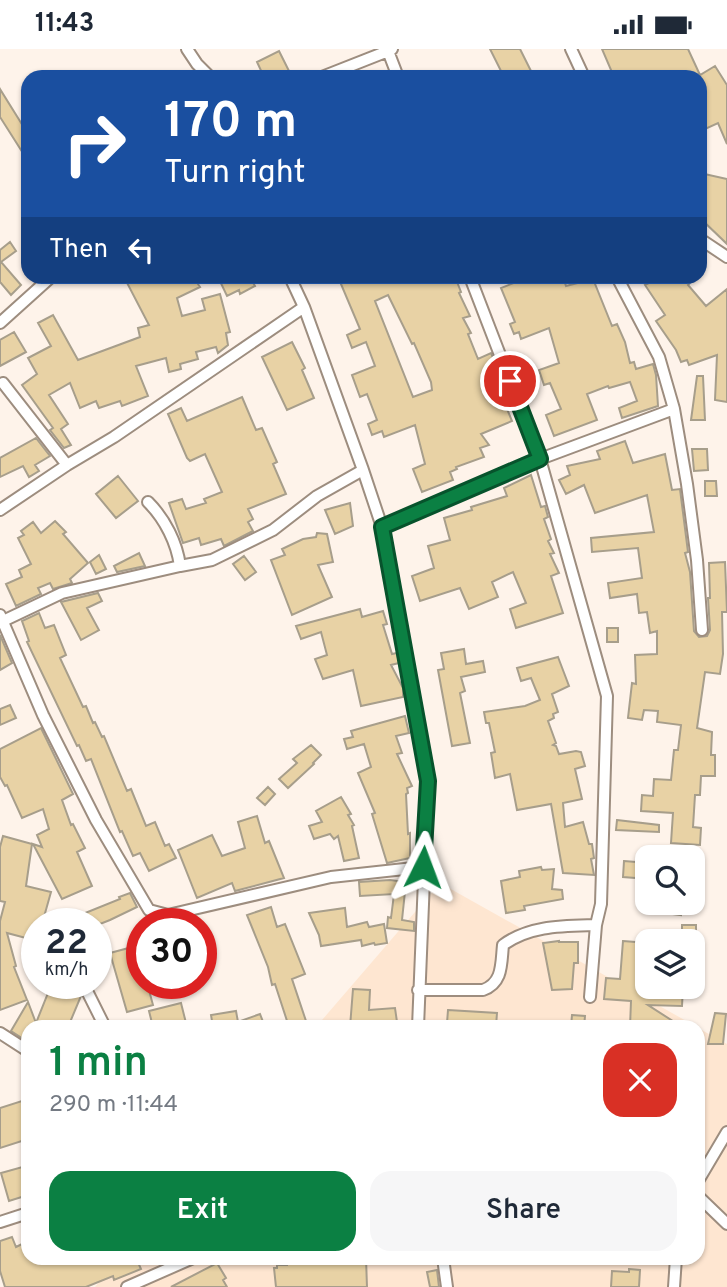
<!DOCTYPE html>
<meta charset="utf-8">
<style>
body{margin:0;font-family:Overpass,sans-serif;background:#f6f6f7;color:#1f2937;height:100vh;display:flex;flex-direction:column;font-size:26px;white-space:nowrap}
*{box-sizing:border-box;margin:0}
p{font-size:23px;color:#747a83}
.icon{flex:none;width:38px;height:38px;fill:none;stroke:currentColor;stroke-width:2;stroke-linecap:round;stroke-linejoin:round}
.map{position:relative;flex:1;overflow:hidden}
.sheet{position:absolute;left:21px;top:971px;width:684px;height:245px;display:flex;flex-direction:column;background:#fff;border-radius:21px;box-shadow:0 2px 5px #0004}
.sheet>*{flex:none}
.guide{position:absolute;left:21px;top:21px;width:686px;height:214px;border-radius:21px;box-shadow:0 2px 5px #0004;background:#1a4fa0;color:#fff;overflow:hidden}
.fabs{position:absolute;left:635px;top:796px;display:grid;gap:14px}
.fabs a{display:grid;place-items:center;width:70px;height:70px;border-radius:14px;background:#fff;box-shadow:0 2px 5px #0004;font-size:35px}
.speed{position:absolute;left:21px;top:859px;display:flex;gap:14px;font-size:35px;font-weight:700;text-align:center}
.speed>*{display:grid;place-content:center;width:91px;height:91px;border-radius:50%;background:#fff;box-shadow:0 2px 5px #0004;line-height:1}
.speed small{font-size:18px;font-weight:400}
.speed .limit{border:10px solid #d22;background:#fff;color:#111}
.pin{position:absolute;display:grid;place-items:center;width:60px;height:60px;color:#fff;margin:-30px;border:4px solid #fff;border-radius:50%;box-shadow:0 2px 7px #0007}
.me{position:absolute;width:77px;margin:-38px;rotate:3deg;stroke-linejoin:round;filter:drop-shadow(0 0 5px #0008)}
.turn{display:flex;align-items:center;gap:24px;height:147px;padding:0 28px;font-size:32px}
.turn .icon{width:91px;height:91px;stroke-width:2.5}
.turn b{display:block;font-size:49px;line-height:60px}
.then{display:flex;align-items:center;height:66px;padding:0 28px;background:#0003;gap:14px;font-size:26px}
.round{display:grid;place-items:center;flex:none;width:74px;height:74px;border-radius:21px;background:#f6f6f7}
.head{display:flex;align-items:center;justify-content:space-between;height:119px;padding:0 28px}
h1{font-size:42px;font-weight:600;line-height:52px;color:#0b8043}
.action{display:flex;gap:14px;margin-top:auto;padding:14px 28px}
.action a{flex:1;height:80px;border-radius:21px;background:#0b8043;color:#fff;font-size:28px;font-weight:600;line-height:80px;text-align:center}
.action a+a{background:#f6f6f7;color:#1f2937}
.status{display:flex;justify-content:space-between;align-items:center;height:49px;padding:0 35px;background:#fff;direction:ltr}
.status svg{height:19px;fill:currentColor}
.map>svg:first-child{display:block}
.built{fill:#fee6d1}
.building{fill:#e8d2a5;stroke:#a79e8b;stroke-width:2;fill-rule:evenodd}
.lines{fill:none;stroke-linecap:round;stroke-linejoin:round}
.street-casing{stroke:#9d8d7f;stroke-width:14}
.street{stroke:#fff;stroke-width:10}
.route-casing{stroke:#07532c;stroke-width:18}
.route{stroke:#0b8043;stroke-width:12}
</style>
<div class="status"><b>11:43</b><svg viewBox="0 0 49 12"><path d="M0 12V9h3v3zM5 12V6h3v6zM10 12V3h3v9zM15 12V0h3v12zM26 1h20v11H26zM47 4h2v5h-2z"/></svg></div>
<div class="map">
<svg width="727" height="1238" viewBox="0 0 727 1238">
<rect width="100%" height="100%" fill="#fef3ea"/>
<path class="built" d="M 440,834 L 697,978 L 316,978 Z
M 698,979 L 727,995 L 727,1238 L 95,1238 L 120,1209 L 698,1209 Z"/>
<path class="building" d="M 490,0 L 520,0 L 534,28 L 504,28 Z
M 602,0 L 688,0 L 700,26 L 715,17 L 727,36 L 727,95 L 718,74 L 703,81 L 700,74 L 700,28 L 614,28 Z
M 279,2 L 292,28 L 264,28 L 257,13 Z
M 0,40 L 28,85 L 28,112 L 0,68 Z
M 700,124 L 727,130 L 727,195 L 700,169 Z
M 10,193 L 16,202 L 1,213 L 21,236 L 11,246 L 0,233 L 0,201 Z
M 124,228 L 193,228 L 200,238 L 177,249 L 182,267 L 205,261 L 202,250 L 220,245 L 230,283 L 226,284 L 228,296 L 218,304 L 216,298 L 196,303 L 198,310 L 180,315 L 181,320 L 169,323 L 166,309 L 136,317 L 148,347 L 122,357 L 120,352 L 99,359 L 96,352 L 80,359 L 70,334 L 49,346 L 68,375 L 61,380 L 71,396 L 64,399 L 50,381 L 53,379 L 22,336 L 37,325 L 28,309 L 51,297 L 38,274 L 53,266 L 78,311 L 140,288 L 138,279 L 149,276 Z
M 218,228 L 250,228 L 255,237 L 240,245 L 239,241 L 227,247 Z
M 338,228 L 455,228 L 461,243 L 459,244 L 470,267 L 463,269 L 471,284 L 468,285 L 478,310 L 491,304 L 495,314 L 489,317 L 512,372 L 481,385 L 489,396 L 480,399 L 484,408 L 456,418 L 457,420 L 450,423 L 453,431 L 422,443 L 413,420 L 425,415 L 415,376 L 384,388 L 382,382 L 372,386 L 368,375 L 377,371 L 367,345 L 360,348 L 352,326 L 375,317 L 366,293 L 352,299 L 347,286 L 360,280 ZM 388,246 L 412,295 L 414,294 L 431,333 L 432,341 L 413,348 L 375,252 Z
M 529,228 L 563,228 L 566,237 L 593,230 L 612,277 L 617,275 L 625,293 L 630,314 L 634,313 L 636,320 L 653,315 L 656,326 L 658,357 L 622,369 L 619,359 L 637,352 L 630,333 L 609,339 L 608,337 L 587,345 L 597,371 L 554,387 L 546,366 L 561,360 L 550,334 L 544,336 L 539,321 L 559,314 L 549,279 L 521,290 L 519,283 L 514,285 L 510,275 L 515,273 L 501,239 Z
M 644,228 L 695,228 L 688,236 L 706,257 L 727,240 L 727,353 L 715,351 L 717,306 L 689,316 L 687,311 L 681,313 L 676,301 L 656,272 L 665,266 L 645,236 L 649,234 Z
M 14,283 L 26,303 L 0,317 L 0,291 Z
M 292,293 L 305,319 L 302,321 L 314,349 L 287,361 L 262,308 Z
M 697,327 L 703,327 L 705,371 L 691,371 Z
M 242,348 L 256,381 L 262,379 L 277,413 L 273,415 L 286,445 L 248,460 L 253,470 L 248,473 L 253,482 L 224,497 L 221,490 L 201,496 L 199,489 L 183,494 L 169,454 L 182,450 L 186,460 L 206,454 L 204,450 L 222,443 L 205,405 L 190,412 L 187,409 L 168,365 L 181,359 L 187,372 Z
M 36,389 L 50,407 L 35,416 L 39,422 L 29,428 L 23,417 L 0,428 L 0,409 Z
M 625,392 L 633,414 L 665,405 L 672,441 L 680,440 L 688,503 L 685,504 L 690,523 L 694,582 L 699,588 L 707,587 L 710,581 L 708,549 L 710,549 L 709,514 L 725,513 L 727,563 L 722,563 L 723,605 L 720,625 L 705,623 L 697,679 L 712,683 L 711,706 L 715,706 L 715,727 L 701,727 L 700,746 L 695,746 L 693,778 L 701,779 L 700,796 L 671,794 L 673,764 L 641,762 L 642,746 L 653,747 L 654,730 L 671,731 L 674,701 L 678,701 L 681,676 L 657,673 L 658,662 L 644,661 L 642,671 L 628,669 L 632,634 L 636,635 L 635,606 L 657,605 L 657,582 L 650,584 L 647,563 L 639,564 L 637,545 L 610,549 L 608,534 L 642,529 L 638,499 L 592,503 L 591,489 L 654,483 L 647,446 L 595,464 L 584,436 L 566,445 L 559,431 L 570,426 L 567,417 L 600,410 L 597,402 Z
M 692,400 L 707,400 L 708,421 L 694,422 Z
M 531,426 L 541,458 L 545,457 L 548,468 L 544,470 L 551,490 L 548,492 L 554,504 L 550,505 L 559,524 L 551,527 L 563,564 L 516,579 L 510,560 L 526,554 L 513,523 L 492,533 L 498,548 L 469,560 L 460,539 L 420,552 L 412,527 L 434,519 L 428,497 L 450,491 L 444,469 L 472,461 L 471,458 L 507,447 L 504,439 Z
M 118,427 L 138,452 L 116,469 L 96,445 Z
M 705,432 L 716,432 L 717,447 L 705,447 Z
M 350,454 L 353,477 L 335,485 L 325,461 Z
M 55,472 L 66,483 L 63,485 L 88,514 L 70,530 L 72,534 L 53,540 L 50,534 L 38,539 L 41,545 L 16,557 L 6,535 L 22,528 L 19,521 L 31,515 L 18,489 L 24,486 L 21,482 L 33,473 L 41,484 Z
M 317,484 L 327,485 L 333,513 L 318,516 L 332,548 L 292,566 L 271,511 L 285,506 L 282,500 L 303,490 L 316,488 Z
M 139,504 L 145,517 L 117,523 L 114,517 Z
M 99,506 L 106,520 L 96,525 L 90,513 Z
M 244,507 L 256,523 L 245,531 L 233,515 Z
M 98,544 L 102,552 L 87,559 L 99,581 L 81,591 L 61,553 Z
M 360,560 L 362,568 L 383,562 L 387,575 L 383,576 L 392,605 L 397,604 L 399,614 L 391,616 L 403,639 L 403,648 L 361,657 L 353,621 L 323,630 L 315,610 L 327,606 L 321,583 L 301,590 L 296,577 Z
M 39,564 L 45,579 L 54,576 L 66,606 L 60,609 L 83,658 L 86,657 L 93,674 L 95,673 L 102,688 L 104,687 L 127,742 L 131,740 L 146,777 L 155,773 L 165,797 L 169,795 L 176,809 L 149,822 L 140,804 L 133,807 L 122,782 L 120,783 L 91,710 L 86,712 L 79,696 L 77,697 L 27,593 L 29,592 L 22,572 Z
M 607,579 L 618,579 L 618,593 L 607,593 Z
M 0,586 L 12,614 L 0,621 Z
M 464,600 L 466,615 L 483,612 L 485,623 L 461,628 L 465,642 L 460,644 L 470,694 L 452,697 L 438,621 L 444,620 L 441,604 Z
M 558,608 L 569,637 L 552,645 L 558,663 L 553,665 L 554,669 L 548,672 L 556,694 L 553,696 L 556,697 L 559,705 L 576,702 L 581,703 L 585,717 L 575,720 L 582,750 L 563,754 L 565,778 L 583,773 L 589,795 L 592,795 L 594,809 L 591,810 L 594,826 L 563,824 L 551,755 L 517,761 L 510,725 L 495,729 L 491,704 L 495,703 L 489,674 L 486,674 L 484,663 L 525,657 L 540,651 L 531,629 L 521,632 L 517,619 Z
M 10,656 L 16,669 L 0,676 L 0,660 Z
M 405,667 L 409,684 L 396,687 L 402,704 L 397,705 L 412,737 L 407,739 L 408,744 L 406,745 L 408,785 L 410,784 L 410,809 L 387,814 L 372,765 L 375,764 L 358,724 L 371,718 L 364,695 L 347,700 L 344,690 L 353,688 L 351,682 Z
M 41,679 L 73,745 L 62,751 L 71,776 L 73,775 L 85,799 L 77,803 L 92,837 L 62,850 L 33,795 L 42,798 L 37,786 L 49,780 L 43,760 L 22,769 L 7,736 L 5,737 L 0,728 L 0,700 Z
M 311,696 L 321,706 L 313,714 L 314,715 L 288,739 L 279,730 L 297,714 L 293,710 Z
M 268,738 L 275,745 L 265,756 L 257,749 Z
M 341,748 L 351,765 L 348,766 L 354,776 L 352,777 L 359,809 L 344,812 L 338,787 L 334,790 L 330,785 L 314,790 L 309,777 L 322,773 L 316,762 Z
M 257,767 L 265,794 L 269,792 L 284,829 L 235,842 L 232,834 L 197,849 L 178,801 L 212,786 L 222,807 L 245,799 L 238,773 Z
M 617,771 L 659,776 L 659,783 L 616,781 Z
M 3,787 L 32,795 L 26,837 L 51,843 L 42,875 L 37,875 L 37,892 L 7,884 L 16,917 L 14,918 L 27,951 L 0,961 L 0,872 L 5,853 L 0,852 L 0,798 Z
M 624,812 L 648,814 L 648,830 L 623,828 Z
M 541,818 L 542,821 L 554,820 L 552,840 L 562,841 L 563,850 L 524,857 L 525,861 L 506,864 L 501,832 L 520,828 L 519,822 Z
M 390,831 L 406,833 L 402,871 L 414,873 L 414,882 L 387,879 L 388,868 L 391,869 L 394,845 L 360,847 L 359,833 Z
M 130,844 L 137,858 L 110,871 L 100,875 L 58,875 L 120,850 L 119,848 Z
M 643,854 L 682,854 L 681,866 L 643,861 Z
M 271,858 L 277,878 L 285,875 L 305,925 L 292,930 L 308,978 L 289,978 L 275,935 L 272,936 L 268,918 L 247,866 Z
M 345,859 L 347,878 L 367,873 L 369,878 L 384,875 L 387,894 L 375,896 L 374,894 L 362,897 L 361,891 L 321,897 L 319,886 L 309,864 Z
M 682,876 L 696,876 L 696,887 L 682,887 Z
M 559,892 L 559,893 L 578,893 L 578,914 L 574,914 L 572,940 L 552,941 L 543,894 Z
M 623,892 L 648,894 L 648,938 L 683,938 L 682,957 L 648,956 L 682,978 L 630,978 L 631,952 L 604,950 L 606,929 L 620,930 Z
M 136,897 L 142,916 L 142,934 L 147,934 L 153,956 L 127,963 L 110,904 Z
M 52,934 L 81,947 L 68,978 L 28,978 L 28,993 L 11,982 L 28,953 L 36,974 Z
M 353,940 L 370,941 L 369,961 L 395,959 L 397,973 L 372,976 L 372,978 L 350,978 Z
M 181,954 L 187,978 L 153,978 L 149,962 Z
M 448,961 L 497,964 L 496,977 L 447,974 Z
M 236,962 L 238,973 L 260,965 L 265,978 L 213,978 L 211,966 Z
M 715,964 L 726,965 L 723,995 L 708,995 Z
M 572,966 L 585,967 L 584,978 L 571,978 Z
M 28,1050 L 28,1090 L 0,1099 L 0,1059 Z
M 26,1117 L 28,1146 L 9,1152 L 1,1124 Z
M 12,1188 L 16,1198 L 28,1192 L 28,1209 L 95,1209 L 97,1214 L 109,1209 L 136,1209 L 141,1220 L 114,1231 L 113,1227 L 86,1238 L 5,1238 L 0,1222 L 0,1192 Z
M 287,1209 L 299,1209 L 299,1213 L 321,1212 L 321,1209 L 366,1209 L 367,1238 L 276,1238 L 274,1219 L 277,1219 L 277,1216 L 287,1216 Z
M 217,1214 L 226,1229 L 223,1231 L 227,1238 L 171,1238 Z
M 629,1220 L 640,1221 L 639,1238 L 611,1238 L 612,1222 L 629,1223 Z
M 437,1221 L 439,1238 L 430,1238 L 427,1223 Z"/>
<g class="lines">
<defs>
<path id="street" d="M 187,0 L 197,15 L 210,28
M 392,0 L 388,2 L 398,28
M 571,0 L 584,28
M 322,28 L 388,2
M 700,190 L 727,208
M 290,228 L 304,258 L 363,421 L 382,478 L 428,732 L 418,978
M 617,228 L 659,308 L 674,360 L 687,435 L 697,511 L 702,581
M 0,274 L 51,228
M 3,334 L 67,416
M 148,453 C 165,470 177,494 180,517 L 212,511 L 273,481 L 317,447 L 363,421
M 0,461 L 67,416 L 114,388 L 304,258
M 382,478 L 540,410 L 674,360
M 0,566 L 43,666 L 96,771 L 149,861 L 168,866 L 331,828 L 423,818
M 3,572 L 62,544 L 180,517
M 83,934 L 105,978
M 418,941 L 483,941 C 503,934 501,915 503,896 C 530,876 564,877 596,876 L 601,855 L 607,647 L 540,410 L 470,228
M 590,948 L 596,876
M 0,984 L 28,1002
M 698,1132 L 727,1083
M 698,1147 L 727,1175
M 0,1173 L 28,1164
M 443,1209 L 447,1238
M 127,1238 L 193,1209
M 674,1238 L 676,1209"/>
</defs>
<use href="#street" class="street-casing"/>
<use href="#street" class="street"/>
</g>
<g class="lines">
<defs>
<path id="route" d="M 423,818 L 428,732 L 382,478 L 540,410 L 510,332"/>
</defs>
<use href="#route" class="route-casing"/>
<use href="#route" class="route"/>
</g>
</svg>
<div class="fabs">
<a><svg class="icon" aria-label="search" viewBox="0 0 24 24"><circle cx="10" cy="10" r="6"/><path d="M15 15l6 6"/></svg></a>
<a><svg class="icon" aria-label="layers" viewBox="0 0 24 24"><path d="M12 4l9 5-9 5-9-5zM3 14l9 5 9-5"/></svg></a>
</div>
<div class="speed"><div>22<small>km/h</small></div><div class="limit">30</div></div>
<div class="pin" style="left:510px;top:332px;background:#d93025"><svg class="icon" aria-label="arrive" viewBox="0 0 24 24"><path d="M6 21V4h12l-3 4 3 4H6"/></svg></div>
<svg class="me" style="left:423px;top:818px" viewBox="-20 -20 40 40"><path d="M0-17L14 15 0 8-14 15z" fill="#0b8043" stroke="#fff" stroke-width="4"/></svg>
<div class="guide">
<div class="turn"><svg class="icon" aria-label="right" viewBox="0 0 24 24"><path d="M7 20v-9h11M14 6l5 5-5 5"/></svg><div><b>170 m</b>Turn right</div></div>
<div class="then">Then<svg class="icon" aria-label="left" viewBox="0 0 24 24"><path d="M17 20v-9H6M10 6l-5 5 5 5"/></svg></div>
</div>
<section class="sheet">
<div class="head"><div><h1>1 min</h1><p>290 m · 11:44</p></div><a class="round" style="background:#d93025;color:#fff"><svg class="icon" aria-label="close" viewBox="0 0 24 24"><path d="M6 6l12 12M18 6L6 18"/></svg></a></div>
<div class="action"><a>Exit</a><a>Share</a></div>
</section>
</div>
